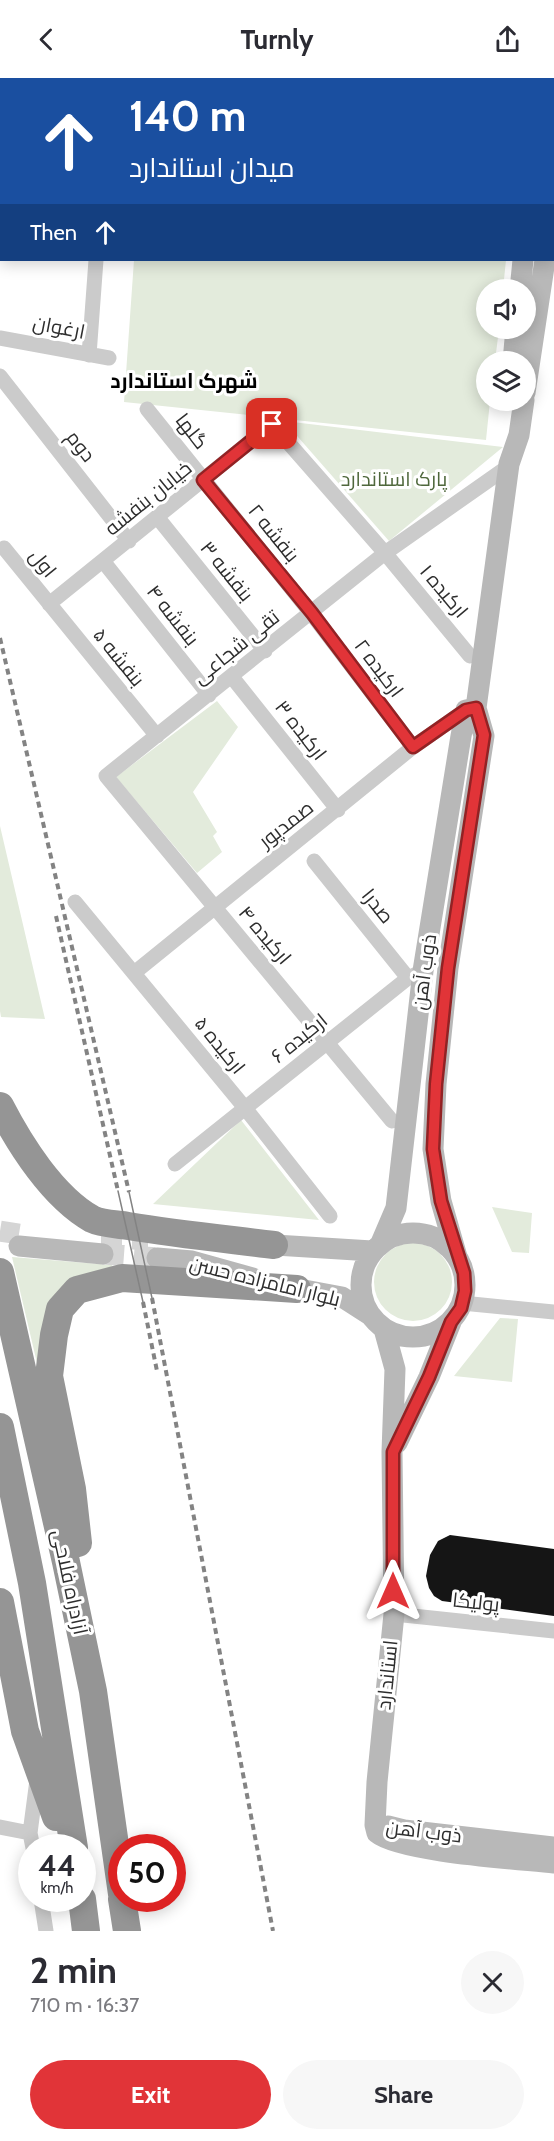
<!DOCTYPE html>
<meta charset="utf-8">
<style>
body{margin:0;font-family:Cabin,Cairo,sans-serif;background:#f7f7f7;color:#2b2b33;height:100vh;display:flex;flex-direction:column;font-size:22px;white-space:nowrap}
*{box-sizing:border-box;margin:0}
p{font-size:20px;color:#7c7c81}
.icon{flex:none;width:33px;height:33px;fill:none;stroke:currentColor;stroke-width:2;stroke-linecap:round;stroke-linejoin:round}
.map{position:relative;height:1853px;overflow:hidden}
.panel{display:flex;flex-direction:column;background:#fff;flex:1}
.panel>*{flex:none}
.hud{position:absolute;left:0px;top:0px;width:555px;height:183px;box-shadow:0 3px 15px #0003;background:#1a4fa0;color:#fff;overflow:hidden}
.fabs{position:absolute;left:476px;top:201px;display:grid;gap:12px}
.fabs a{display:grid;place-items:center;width:60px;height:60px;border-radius:50%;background:#fff;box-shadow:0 3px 15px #0003;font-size:30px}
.speed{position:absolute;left:18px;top:1756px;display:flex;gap:12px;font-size:30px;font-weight:700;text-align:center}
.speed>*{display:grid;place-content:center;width:78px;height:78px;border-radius:50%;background:#fff;box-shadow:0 3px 15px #0003;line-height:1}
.speed small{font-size:15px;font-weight:400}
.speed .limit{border:9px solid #d22;background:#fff;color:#111}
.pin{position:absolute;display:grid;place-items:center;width:51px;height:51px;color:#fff;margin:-26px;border-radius:12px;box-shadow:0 3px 9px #0006}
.me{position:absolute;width:66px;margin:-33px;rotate:0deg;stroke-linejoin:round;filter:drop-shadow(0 0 4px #0008)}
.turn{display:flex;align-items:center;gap:21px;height:126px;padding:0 30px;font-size:27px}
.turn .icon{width:78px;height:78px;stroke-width:2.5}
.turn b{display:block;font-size:42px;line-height:51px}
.then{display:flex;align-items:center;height:57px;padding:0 30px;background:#0003;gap:12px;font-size:22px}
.round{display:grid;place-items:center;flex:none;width:63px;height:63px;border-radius:32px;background:#f7f7f7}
.overview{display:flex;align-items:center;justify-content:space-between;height:102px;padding:0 30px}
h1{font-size:36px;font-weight:700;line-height:45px}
.primary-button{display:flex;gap:12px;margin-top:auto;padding:12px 30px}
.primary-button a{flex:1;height:69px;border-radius:36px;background:#e13438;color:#fff;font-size:24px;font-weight:700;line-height:69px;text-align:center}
.primary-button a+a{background:#f7f7f7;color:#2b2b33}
header{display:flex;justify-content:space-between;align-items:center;height:78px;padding:0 30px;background:#fff;font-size:27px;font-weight:700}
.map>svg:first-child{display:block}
.green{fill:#e3ebdc}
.building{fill:#151515}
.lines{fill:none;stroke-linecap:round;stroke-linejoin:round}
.secondary-tunnel{stroke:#d5d5d5;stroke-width:21;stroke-dasharray:21 10;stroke-linecap:butt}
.minor{stroke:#cbcbcb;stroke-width:15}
.secondary{stroke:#b8b8b8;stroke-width:21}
.motorway{stroke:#959595;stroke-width:28}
.tram{stroke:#838383;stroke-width:1.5}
.rail{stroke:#838383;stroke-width:4;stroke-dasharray:6 4.5;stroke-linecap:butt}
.route-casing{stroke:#922224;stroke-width:15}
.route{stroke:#e13438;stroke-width:10}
.labels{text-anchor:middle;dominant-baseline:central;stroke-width:6;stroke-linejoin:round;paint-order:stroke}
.street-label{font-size:20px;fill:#2e2e2e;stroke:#fff}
.park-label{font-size:20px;fill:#4f683c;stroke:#fff}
.neighbourhood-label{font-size:21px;font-weight:bold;fill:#000;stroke:#fff}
</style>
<header><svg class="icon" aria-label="back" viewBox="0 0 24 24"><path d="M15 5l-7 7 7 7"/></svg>Turnly<svg class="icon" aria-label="share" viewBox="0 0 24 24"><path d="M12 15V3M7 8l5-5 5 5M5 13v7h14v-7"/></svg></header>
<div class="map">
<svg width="554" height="1853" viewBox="0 0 554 1853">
<rect width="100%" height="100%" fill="#fff"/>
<path class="green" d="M 152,0 L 526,0 L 151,1 Z
M 134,182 L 506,182 L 503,211 L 486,212 L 486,250 L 499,251 L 495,283 L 486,284 L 486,322 L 490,323 L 486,362 L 124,324 Z
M 284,343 L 503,369 L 389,463 Z
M 217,623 L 238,649 L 193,714 L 217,754 L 213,758 L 222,774 L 197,795 L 116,699 Z
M 0,748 L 45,941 L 1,939 L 0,933 Z
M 241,1042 L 319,1142 L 153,1126 Z
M 492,1129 L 532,1135 L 529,1175 L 512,1174 Z
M374 1204a39 39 0 1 1 78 0a39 39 0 1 1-78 0Z
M 12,1179 L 112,1187 L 111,1194 L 91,1199 L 37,1285 Z
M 500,1240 L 518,1241 L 512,1304 L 454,1298 Z"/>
<path class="building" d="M 450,1457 L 554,1471 L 554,1538 L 442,1523 L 434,1518 L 429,1510 L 426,1498 L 430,1477 L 438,1463 Z"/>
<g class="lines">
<path class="secondary-tunnel" d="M 0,1153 L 19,1156
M 101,1161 L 148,1161
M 103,1176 L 157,1180"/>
<path class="minor" d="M 9,2 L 9,0
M 107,2 L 108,0
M 0,50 L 2,50
M 0,158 L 2,132
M 0,260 L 109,280
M 89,277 L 96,182
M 0,298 L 129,463
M 147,331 L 311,535 L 413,669
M 158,440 L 265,573
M 4,470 L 157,658
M 103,483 L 209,617
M 49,526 L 272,346 L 385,475 L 470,578
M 232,599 L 338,732
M 314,783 L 408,900
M 75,824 L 245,1030 L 330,1138
M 134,895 L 413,669 L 466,632
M 392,1043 L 106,698 L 385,475 L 509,388
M 175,1086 L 408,900 L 423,893
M 462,1225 L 554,1234
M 394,1536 L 554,1553
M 0,1749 L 30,1755
M 33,1770 L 30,1755 L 37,1702
M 41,1821 L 46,1853"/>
<path class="secondary" d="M 538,2 L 538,0
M 554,110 L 554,105
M 520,212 L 523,182
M 513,284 L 516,250
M 525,315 L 545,182
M361 1207a52 52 0 1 1 104 0a52 52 0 1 1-104 0Z
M 381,1165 L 396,1130 L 423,893 L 461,658 L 466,632 L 476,630
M 259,1166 L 372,1173
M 19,1168 L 103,1176
M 457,1179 L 441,1123 L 433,1071 L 436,1006 L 448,890 L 484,658 L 476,630 L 509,386 L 519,357 L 524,322
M 157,1180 L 192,1183 L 253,1200
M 283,1208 L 342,1219 L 370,1237
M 384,1251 L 395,1291 L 392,1374 L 394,1536 L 377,1704 L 375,1747 L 377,1755 C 400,1774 518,1781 554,1785
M 397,1365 L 429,1299 L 451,1244
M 388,1748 L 404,1752 L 554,1769"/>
<path class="motorway" d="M 0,1028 C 20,1067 53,1119 92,1141 C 102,1146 117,1146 128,1148 C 177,1156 226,1161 274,1167
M 0,1194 L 66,1484 L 93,1613 L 122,1816
M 0,1349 L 32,1505 L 74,1770
M 78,1465 L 72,1411 L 49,1298 L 54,1257 L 60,1231 L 77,1212 L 122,1200 L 297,1211
M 0,1524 L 25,1653 L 56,1739
M 82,1821 L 86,1853
M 122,1821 L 127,1853"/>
<path class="tram" d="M 118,1113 L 143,1224
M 129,1114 L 152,1220"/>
<path class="rail" d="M 0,560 L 129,1114
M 56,838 L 118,1113
M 152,1220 L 273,1853
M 143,1224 L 157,1293"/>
</g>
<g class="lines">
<defs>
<path id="route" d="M 272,346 L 203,402 L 312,535 L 413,669 L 466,632 L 476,630 L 484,657 L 448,890 L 436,1006 L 433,1071 L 441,1123 L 464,1195 L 465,1213 L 461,1230 L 451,1244 L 429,1299 L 393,1374 L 393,1513"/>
</defs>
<use href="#route" class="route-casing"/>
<use href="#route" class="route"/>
</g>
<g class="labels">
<g class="street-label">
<text transform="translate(59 249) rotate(11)">ارغوان</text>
<text transform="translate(192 353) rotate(52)">گلها</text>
<text transform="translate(81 368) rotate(52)">دوم</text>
<text transform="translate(148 420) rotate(-39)">خیابان بنفشه</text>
<text transform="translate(274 455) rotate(51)">بنفشه ۲</text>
<text transform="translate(43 485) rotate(51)">اول</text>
<text transform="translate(227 493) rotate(51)">بنفشه ۳</text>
<text transform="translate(444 513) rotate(50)">ارکیده ۱</text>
<text transform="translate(173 537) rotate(52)">بنفشه ۴</text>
<text transform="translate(236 569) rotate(-39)">تقی شجاعی</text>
<text transform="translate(119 579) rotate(51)">بنفشه ۵</text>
<text transform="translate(379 590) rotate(53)">ارکیده ۲</text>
<text transform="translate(301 652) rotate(52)">ارکیده ۳</text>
<text transform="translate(286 746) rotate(-38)">صمدپور</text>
<text transform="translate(378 828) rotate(51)">صدرا</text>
<text transform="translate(265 857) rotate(50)">ارکیده ۴</text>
<text transform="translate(424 894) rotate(-82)">ذوب آهن</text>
<text transform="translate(299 960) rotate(-39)">ارکیده ۶</text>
<text transform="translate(220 967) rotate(51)">ارکیده ۵</text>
<text transform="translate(265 1203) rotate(14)">بلوار امامزاده حسن</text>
<text transform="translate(70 1504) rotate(78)">آزادراه فلاحی</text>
<text transform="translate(476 1524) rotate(6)">پولیکا</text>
<text transform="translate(387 1597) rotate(-84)">استاندارد</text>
<text transform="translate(424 1753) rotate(7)">ذوب آهن</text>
</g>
<g class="park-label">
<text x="394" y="401">پارک استاندارد</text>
</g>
<g class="neighbourhood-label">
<text x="184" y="302">شهرک استاندارد</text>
</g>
</g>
</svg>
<div class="fabs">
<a><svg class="icon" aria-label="sound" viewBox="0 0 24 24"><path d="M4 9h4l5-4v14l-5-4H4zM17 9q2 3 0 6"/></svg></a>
<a><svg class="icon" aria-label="layers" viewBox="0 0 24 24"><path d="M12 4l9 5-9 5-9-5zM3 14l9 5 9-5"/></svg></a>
</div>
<div class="speed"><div>44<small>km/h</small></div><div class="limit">50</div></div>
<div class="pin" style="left:272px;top:346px;background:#d93025"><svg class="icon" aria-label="arrive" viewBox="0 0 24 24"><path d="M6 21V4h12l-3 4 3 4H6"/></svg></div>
<svg class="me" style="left:393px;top:1513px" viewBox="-20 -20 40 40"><path d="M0-17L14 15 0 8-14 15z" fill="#e13438" stroke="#fff" stroke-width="4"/></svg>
<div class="hud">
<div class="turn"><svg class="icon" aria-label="ahead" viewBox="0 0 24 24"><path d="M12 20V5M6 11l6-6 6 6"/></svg><div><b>140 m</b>میدان استاندارد</div></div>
<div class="then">Then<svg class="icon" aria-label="ahead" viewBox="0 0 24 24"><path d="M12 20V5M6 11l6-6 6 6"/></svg></div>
</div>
</div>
<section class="panel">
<div class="overview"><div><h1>2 min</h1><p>710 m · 16:37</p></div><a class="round"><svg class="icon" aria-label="close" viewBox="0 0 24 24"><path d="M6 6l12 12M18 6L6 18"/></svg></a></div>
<div class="primary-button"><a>Exit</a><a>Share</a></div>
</section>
